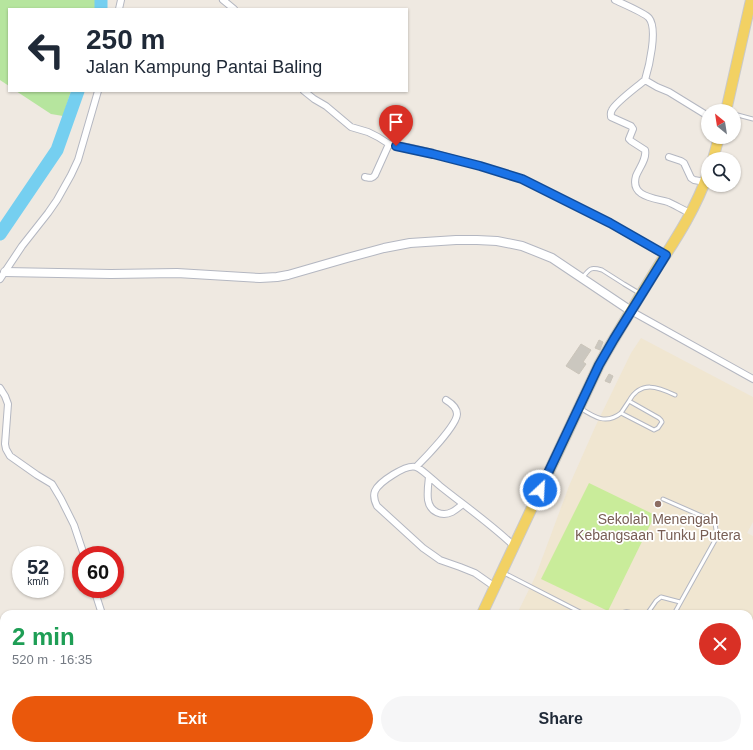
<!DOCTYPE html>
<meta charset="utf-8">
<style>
body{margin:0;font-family:Helvetica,sans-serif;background:#f6f6f7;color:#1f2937;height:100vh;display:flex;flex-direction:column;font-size:15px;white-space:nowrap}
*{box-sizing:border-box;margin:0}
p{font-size:13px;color:#747a83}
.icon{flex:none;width:22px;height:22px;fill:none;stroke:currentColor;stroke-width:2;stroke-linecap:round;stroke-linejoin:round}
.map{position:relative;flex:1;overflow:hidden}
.sheet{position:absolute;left:0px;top:610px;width:753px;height:140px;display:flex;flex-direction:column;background:#fff;border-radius:12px 12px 0 0;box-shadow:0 1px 3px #0004}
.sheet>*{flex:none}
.top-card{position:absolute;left:8px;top:8px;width:400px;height:84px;border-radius:0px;box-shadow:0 1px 3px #0004;background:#fff;color:#1f2937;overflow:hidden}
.needle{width:26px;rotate:330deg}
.tools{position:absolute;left:701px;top:104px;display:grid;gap:8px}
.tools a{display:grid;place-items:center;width:40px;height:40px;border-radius:50%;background:#fff;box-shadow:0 1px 3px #0004;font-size:20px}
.speed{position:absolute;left:12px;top:546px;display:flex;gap:8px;font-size:20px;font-weight:700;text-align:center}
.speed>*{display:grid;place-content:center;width:52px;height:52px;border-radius:50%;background:#fff;box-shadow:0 1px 3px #0004;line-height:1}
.speed small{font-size:10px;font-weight:400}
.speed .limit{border:6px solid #d22;background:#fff;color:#111}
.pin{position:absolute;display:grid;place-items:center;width:34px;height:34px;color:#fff;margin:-41px -17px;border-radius:50% 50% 50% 0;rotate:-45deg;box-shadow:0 0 4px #0007}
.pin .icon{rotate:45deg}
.me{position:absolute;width:44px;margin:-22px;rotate:25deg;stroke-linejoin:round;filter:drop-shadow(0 0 3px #0008)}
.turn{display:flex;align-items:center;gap:14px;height:84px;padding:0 12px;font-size:18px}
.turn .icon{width:52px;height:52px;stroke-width:2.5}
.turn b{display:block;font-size:28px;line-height:34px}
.round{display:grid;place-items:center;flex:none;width:42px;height:42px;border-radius:21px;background:#f6f6f7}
.overview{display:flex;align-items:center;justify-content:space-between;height:68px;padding:0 12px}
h1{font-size:24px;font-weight:700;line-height:30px;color:#1e9e55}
.button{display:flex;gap:8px;margin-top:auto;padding:8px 12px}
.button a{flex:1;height:46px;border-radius:24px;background:#ea580c;color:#fff;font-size:16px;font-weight:700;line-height:46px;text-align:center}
.button a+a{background:#f6f6f7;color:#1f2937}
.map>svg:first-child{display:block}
.education{fill:#f0e6d1}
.green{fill:#b6e59e}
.cemetery{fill:#c8d9b8}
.pitch{fill:#c9ec9a}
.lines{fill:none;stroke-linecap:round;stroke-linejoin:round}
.river{stroke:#75cff0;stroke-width:13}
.building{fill:#cbc7bf;stroke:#cbc5ba}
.service-casing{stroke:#b4b7c1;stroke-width:5}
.minor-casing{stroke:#b4b7c1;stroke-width:8}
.tertiary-casing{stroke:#b4b7c1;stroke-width:10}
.primary-casing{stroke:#c9c9c9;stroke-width:12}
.service{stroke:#fff;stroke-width:3}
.minor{stroke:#fff;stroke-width:6}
.tertiary{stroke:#fff;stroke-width:8}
.primary{stroke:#f2d163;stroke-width:10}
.route-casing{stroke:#114b97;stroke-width:10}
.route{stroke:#1a73e8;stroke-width:7}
.education-dot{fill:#8d6e63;stroke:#fff;stroke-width:1.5}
.labels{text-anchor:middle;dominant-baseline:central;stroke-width:3.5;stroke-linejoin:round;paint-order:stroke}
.education-label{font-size:14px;fill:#785e54;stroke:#fff}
</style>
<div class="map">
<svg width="753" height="750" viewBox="0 0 753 750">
<rect width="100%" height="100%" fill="#efe9e1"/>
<path class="education" d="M 641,338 L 753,397 L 753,522 L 747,533 L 753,536 L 753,629 L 749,637 L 749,614 L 517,614 L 536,575 L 569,486 L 596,425 L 631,353 Z"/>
<path class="green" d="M 0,0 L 96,0 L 95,9 L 9,9 L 9,86 L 0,80 Z
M 16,91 L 71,91 L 63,116 L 51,114 Z"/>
<path class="cemetery" d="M 186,746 L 221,746 L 230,750 L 250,746 L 346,746 L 342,748 L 342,750 L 185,750 Z"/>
<path class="pitch" d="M 589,483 L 655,515 L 608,611 L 541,579 Z"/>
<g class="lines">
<path class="river" d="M 101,9 L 101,0
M 0,234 L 57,150 L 78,91"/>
</g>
<path class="building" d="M 599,340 L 603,342 L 600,350 L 595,348 Z
M 581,344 L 591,350 L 583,362 L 586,364 L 579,374 L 566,366 Z
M 609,374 L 613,376 L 610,383 L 605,381 Z
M 355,746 L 398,746 L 399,749 L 349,750 Z"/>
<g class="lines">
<defs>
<path id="service" d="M 734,114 L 753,119
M 583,277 C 590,268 591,267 602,270 L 624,284 L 639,293
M 629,401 C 641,380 658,387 675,395
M 580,408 C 594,417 606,425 621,413 L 654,430 L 658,428 L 662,422 L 661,420 L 659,418 L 629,401 L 621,413
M 663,499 L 713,521 L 715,523 L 716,530 L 718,535 L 674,614
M 504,573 L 584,614
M 621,614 C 625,610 629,612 634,614
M 647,614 L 656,601 L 661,597 L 680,602"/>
<path id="minor" d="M 223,0 L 234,9
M 615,0 C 621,3 645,13 649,18 C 658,29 649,67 645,80 L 657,87 L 669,92 L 708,116
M 119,9 L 121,0
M 645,80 C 637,87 616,102 612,110 C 610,113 611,114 611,117 L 631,126 L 633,129 L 629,139 L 631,141 L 645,150 C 647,159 639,168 636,176 C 630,197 654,198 668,202 C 675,205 683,210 690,213
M 304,91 L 314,99 L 326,106 L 351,127 L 368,132 L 378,137 L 389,144 L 407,147 L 433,153 L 480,166 L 521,179 L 610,223 L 666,255
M 669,157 L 681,161 L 684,163 L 691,178 L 694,180 L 705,182
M 365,177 C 370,178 372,179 375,175 L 389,144
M 0,279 L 22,246 L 48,213 L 57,200 L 71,175 L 78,160 L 98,91
M 631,311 L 753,379
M 0,388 L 5,396 L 8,404 L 5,444 L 6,449 L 10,456 L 37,475 L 52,484 L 61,499 L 74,525 L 84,555
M 416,467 C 425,458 457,425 457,414 C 457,407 451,403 446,400
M 429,477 C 428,485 427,492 428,500 C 430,512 442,517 452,512 C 456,510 459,507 463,504
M 495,587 L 475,573 L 460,567 L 440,560 L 433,555 L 423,548 L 377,506 C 375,502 373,496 375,491 C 379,482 406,464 416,467 C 422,469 434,481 440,486 C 465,506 491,524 514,546
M 94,589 L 102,614
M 623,746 L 632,750
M 151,750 L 153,746"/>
<path id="tertiary" d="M 5,272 L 111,274 L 177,273 L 260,278 L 277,277 L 288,275 L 347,258 L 384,248 L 410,243 L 456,240 L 477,240 L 497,241 L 522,246 L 552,258 L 631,311"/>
<path id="primary" d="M 726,111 L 751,0
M 713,159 L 719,137
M 482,614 L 599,365 C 618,331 639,298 659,265 C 678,236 697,206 708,173
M 415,750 L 417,746"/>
</defs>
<use href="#service" class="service-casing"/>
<use href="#minor" class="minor-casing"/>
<use href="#tertiary" class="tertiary-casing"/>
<use href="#primary" class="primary-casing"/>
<use href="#service" class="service"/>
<use href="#minor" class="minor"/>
<use href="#tertiary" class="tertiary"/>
<use href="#primary" class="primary"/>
</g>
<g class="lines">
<defs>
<path id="route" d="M 396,146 L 433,154 L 480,166 L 522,179 L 610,223 L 666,255 L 614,339 L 599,365 L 540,490"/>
</defs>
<use href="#route" class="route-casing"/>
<use href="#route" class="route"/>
</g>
<circle class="education-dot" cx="658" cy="504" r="4"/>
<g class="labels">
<g class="education-label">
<text x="658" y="519">Sekolah Menengah<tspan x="658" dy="16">Kebangsaan Tunku Putera</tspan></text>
</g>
</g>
</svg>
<div class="tools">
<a><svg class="needle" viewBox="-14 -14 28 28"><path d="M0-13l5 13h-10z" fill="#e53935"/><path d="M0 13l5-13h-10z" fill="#747a83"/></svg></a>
<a><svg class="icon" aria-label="search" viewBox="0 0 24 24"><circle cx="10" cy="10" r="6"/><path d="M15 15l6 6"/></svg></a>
</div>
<div class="speed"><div>52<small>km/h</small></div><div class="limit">60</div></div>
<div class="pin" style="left:396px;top:146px;background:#d93025"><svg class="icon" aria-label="arrive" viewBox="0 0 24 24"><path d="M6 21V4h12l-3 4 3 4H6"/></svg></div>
<svg class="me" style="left:540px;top:490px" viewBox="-20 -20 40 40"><circle r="17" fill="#1a73e8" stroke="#fff" stroke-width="3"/><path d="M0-11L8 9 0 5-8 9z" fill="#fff"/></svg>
<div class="top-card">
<div class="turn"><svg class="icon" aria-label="left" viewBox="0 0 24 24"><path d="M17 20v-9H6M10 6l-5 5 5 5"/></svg><div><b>250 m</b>Jalan Kampung Pantai Baling</div></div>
</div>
<section class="sheet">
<div class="overview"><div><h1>2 min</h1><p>520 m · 16:35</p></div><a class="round" style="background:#d93025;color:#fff"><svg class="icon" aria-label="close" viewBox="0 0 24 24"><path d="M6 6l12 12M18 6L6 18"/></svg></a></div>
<div class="button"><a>Exit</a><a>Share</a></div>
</section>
</div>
